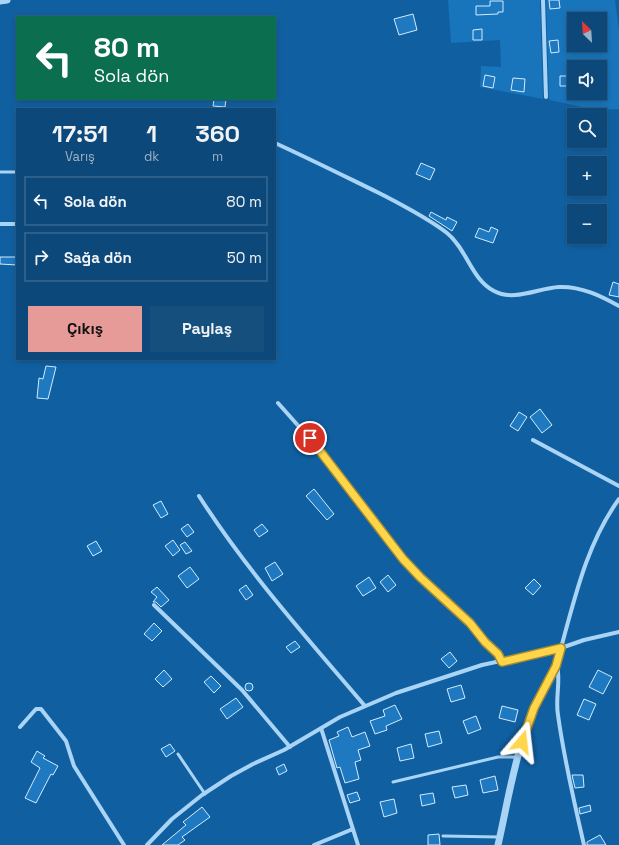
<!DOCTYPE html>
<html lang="tr">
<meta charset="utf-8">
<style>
body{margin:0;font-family:"Space Grotesk",sans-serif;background:#154f7e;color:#f1f3f6;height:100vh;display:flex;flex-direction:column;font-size:15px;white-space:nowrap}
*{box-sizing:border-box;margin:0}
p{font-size:13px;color:#9ab2c6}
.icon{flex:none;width:22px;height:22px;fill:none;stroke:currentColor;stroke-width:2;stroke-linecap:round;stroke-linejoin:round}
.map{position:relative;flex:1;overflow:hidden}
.side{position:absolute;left:16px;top:108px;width:260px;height:252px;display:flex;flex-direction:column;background:#0c4879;border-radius:0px;box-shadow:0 2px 6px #0003,0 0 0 1px #2c608a}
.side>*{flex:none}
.hud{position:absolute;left:16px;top:16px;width:260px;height:84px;border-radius:0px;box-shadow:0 2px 6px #0003,0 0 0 1px #2c608a;background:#0b6e4f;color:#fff;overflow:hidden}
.needle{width:26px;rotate:335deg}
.controls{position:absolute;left:567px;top:12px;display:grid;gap:8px}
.controls a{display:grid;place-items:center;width:40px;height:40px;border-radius:0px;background:#0c4879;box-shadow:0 2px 6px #0003,0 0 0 1px #2c608a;font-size:20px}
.pin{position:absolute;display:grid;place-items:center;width:34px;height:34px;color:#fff;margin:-17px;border:2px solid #fff;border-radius:50%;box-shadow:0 1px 4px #0007}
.me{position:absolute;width:44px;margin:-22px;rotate:17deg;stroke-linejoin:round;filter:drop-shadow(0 0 3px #0008)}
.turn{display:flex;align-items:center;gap:14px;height:84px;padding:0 12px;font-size:18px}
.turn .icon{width:52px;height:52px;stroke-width:2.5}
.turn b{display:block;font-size:28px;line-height:34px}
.eta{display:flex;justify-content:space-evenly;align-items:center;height:68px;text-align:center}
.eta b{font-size:24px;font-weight:700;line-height:28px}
.primary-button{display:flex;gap:8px;margin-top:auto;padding:8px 12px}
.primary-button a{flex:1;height:46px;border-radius:0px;background:#e69b98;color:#111;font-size:16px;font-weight:700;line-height:46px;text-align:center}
.primary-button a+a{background:#154f7e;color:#f1f3f6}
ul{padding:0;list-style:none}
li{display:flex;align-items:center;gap:12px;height:50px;margin:0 8px 6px;padding:0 4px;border:2px solid #2c608a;border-radius:0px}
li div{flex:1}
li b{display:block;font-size:15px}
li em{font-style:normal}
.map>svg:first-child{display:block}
.green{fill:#1874bb;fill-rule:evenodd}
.building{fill:#1e79c0;stroke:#d2ebfe}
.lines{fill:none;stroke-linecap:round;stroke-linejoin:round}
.service{stroke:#a9d4f5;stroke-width:3}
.minor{stroke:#a9d4f5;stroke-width:4}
.tertiary{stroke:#a9d4f5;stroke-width:7}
.route-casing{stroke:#a68a30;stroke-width:10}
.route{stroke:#ffd54a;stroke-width:7}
</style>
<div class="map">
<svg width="619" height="845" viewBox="0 0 619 845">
<rect width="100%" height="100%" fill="#1060a1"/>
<path class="green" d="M 448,0 L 540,0 L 543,99 L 480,87 L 481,66 L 501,67 L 500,40 L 451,43 Z
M 546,0 L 615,0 L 619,30 L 619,109 L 597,110 L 549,100 ZM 574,19 L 600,19 L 600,45 L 574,45 ZM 574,67 L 600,67 L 600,93 L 574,93 Z"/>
<path class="building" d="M 549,0 L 559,0 L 560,8 L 550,9 Z
M 490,1 L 503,1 L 503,12 L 498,12 L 498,14 L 476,15 L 476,6 L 490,6 Z
M 413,14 L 417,30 L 399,35 L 394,19 Z
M 482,29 L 482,40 L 473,40 L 473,30 Z
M 558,40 L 559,52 L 551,53 L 549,41 Z
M 485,75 L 495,77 L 493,88 L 483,86 Z
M 560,76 L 574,76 L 574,86 L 560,86 Z
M 513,78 L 525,79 L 524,92 L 511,90 Z
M 214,99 L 226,99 L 225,107 L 213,106 Z
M 421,163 L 435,169 L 430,180 L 416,174 Z
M 431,212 L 446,220 L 447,217 L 457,222 L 452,231 L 429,216 Z
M 491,227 L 498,230 L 493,243 L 475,237 L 479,228 L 489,232 Z
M 0,257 L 17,257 L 17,265 L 0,264 Z
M 613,282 L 619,284 L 619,297 L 609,295 Z
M 46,366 L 56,367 L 48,399 L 37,398 L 39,378 L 43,379 Z
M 540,409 L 552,425 L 542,433 L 530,417 Z
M 519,412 L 527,417 L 518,431 L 510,426 Z
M 314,489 L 334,514 L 327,520 L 306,496 Z
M 161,501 L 168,514 L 161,518 L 153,505 Z
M 188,524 L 194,532 L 187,537 L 181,529 Z
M 262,524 L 268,531 L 259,537 L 254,530 Z
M 173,540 L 180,550 L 173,556 L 165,546 Z
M 96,541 L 102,551 L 93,556 L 87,546 Z
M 185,542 L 192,551 L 186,554 L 180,545 Z
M 275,562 L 283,574 L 272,581 L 265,568 Z
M 190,567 L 199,579 L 187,588 L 178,576 Z
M 388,575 L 396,585 L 388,592 L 380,582 Z
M 369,577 L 376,588 L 363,596 L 356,586 Z
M 534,579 L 541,586 L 533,595 L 525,588 Z
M 246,585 L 253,595 L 246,600 L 239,590 Z
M 157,587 L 169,600 L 161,607 L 156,602 L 153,602 L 157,597 L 151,592 Z
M 154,623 L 162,631 L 152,641 L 144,634 Z
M 295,641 L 300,647 L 291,653 L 286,647 Z
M 450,652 L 457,661 L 449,668 L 441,659 Z
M 164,670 L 172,679 L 163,687 L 155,679 Z
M 598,670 L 612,677 L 603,694 L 589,687 Z
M 211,676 L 221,686 L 214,693 L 204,682 Z
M245 687a4 4 0 1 1 8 0a4 4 0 1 1-8 0Z
M 461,685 L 465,698 L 451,702 L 447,689 Z
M 236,698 L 243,707 L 227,719 L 220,709 Z
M 584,699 L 596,704 L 589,720 L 577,715 Z
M 395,705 L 402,719 L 386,726 L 387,730 L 375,734 L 370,721 L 385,716 L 383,710 Z
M 502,706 L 518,710 L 515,722 L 499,718 Z
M 476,716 L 481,729 L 468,734 L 463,721 Z
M 348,727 L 352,737 L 365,732 L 370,746 L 358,750 L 361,760 L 355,762 L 359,779 L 345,783 L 340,767 L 337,768 L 329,740 L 339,736 L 337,732 Z
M 439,731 L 442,743 L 428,747 L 425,734 Z
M 170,744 L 175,751 L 166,757 L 161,749 Z
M 411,744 L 414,758 L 400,761 L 397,748 Z
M 37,751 L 45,756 L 43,758 L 58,766 L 53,775 L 51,774 L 36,803 L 25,798 L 40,768 L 31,762 Z
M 284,764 L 287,771 L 279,775 L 276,768 Z
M 572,775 L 583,775 L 584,787 L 575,788 Z
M 495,776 L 498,790 L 483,793 L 480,780 Z
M 466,785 L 468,795 L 455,798 L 452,787 Z
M 357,792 L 360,800 L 350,803 L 347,795 Z
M 433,793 L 435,803 L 422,806 L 420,795 Z
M 394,799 L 397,813 L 384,817 L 380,802 Z
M 590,805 L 591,811 L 580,814 L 579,808 Z
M 202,807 L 210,817 L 182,837 L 185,840 L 178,845 L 162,845 L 186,825 L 183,822 Z
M 439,834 L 440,845 L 428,845 L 428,835 Z
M 600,835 L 606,845 L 587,845 L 587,842 Z"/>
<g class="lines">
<path class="service" d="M 0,172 L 17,172
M 178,754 L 205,794
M 393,782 L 498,757 L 518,757
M 443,836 L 499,837"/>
<path class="minor" d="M 543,0 L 546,97
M 275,143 C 310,159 344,176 379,193 C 402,205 426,217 447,233 C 467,249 471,279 494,291 C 514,302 538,288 559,287 C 581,286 601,296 619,306
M 0,224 L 17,224
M 278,403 L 310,439 L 403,559 L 420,577 L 470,623 L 485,642 L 498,654 L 501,662
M 533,440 L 619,486
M 199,496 C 247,571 307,638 365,706
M 154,605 L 242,690 L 290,747
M 561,648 C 575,597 587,543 619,499
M 557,666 C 561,681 555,698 558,715 C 564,759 574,802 584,845
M 20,727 L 36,709 L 41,709 L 66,741 L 74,766 L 124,845
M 321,728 L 358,845
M 147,845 L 172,819 L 202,795 L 231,776 L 253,764 L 284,750 L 340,717 L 396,693 L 482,665 L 561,648 L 584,640 L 619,632
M 314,845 L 353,829"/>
<path class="tertiary" d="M 0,1 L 7,0
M 498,845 C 507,806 513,765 527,726 C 537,699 554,676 561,648"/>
</g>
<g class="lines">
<defs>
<path id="route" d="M 310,438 L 403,559 L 420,577 L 470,623 L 485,642 L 498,654 L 502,662 L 561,648 L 556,666 L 534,708 L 522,742"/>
</defs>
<use href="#route" class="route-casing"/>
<use href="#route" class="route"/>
</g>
</svg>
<div class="controls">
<a><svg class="needle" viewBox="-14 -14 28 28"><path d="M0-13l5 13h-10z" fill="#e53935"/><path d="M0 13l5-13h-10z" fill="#9ab2c6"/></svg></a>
<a><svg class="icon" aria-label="sound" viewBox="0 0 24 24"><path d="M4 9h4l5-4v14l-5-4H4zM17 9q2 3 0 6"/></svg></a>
<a><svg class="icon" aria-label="search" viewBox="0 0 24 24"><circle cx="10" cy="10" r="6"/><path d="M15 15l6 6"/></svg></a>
<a>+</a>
<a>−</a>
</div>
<div class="pin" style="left:310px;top:438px;background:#d93025"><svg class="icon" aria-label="arrive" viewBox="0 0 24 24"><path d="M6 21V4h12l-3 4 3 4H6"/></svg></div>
<svg class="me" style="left:522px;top:742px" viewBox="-20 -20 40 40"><path d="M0-17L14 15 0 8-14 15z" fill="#ffd54a" stroke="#fff" stroke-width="4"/></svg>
<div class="hud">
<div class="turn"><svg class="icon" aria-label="left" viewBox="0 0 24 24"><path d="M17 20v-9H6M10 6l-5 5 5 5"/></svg><div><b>80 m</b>Sola dön</div></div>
</div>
<section class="side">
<div class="eta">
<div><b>17:51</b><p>Varış</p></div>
<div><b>1</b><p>dk</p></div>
<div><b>360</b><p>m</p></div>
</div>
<ul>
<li><svg class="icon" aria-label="left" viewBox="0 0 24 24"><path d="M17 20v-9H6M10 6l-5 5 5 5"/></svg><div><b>Sola dön</b></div><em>80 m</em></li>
<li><svg class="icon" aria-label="right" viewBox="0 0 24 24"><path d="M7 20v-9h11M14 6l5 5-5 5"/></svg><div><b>Sağa dön</b></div><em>50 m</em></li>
</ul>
<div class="primary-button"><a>Çıkış</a><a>Paylaş</a></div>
</section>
</div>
